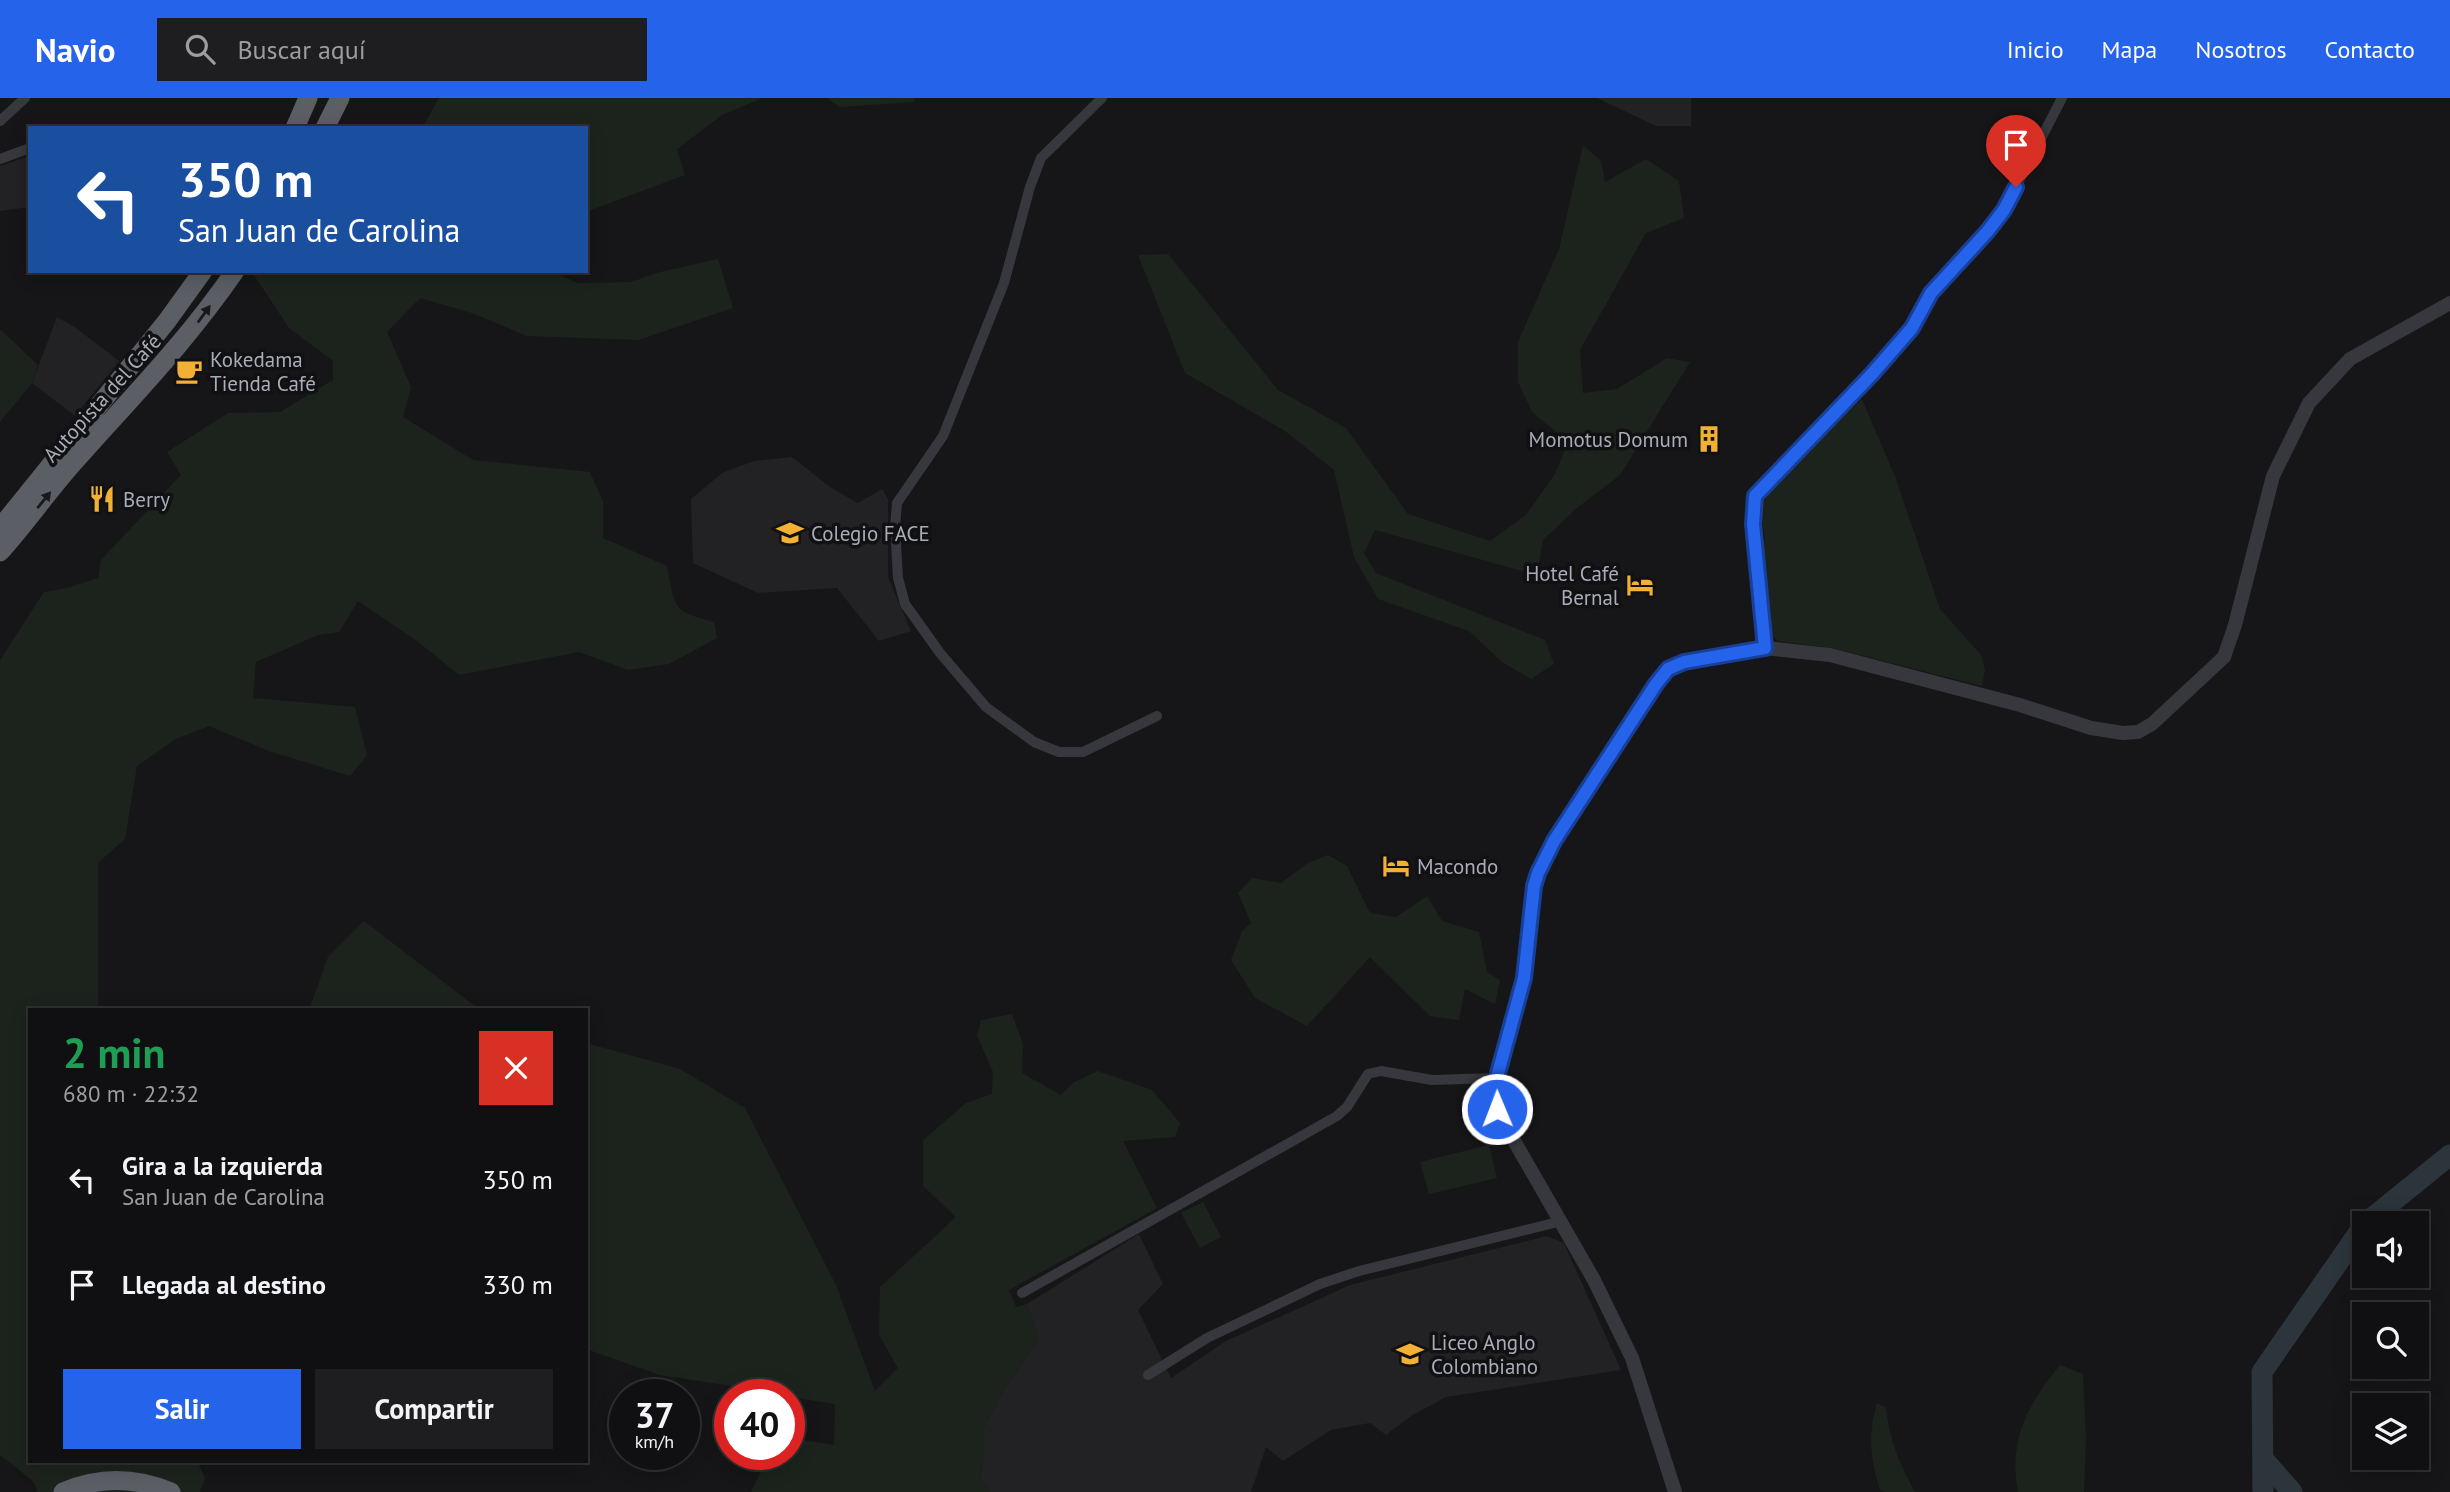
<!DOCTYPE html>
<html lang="es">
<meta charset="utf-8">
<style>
body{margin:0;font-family:"PT Sans",sans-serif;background:#1e1e20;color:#f1f3f6;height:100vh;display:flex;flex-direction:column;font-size:26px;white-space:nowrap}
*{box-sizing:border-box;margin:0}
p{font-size:23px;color:#9c9d9f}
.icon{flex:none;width:38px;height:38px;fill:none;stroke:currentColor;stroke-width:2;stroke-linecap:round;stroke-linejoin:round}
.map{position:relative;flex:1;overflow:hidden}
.details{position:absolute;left:28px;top:910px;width:560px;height:455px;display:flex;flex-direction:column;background:#101012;border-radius:0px;box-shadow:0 4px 18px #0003,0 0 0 2px #303032}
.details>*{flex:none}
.banner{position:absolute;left:28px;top:28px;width:560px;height:147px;border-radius:0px;box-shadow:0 4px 18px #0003,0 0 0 2px #303032;background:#1a4fa0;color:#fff;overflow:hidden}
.fabs{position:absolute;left:2352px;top:1113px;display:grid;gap:14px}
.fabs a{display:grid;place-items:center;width:77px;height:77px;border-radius:0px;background:#101012;box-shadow:0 4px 18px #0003,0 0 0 2px #303032;font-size:35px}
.speed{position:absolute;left:609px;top:1281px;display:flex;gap:14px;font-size:35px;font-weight:700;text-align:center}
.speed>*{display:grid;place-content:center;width:91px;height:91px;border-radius:50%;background:#101012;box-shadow:0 4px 18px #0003,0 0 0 2px #303032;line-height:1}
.speed small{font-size:18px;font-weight:400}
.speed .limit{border:10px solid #d22;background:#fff;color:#111}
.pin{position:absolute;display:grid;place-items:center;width:60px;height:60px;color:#fff;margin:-72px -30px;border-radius:50% 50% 50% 0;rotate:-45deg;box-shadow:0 0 7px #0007}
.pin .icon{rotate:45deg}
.me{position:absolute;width:77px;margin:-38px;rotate:359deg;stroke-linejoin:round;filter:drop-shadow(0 0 5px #0008)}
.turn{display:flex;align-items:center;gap:24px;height:147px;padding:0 35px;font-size:32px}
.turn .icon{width:91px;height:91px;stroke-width:2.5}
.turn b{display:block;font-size:49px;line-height:60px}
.round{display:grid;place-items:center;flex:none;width:74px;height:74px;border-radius:0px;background:#1e1e20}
.overview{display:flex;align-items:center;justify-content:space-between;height:119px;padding:0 35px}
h1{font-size:42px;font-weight:800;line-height:52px;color:#1e9e55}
.button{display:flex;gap:14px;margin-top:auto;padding:14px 35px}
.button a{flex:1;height:80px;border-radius:0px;background:#2563eb;color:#fff;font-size:28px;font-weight:800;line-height:80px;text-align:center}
.button a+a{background:#1e1e20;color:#f1f3f6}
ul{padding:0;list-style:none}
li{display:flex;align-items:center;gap:21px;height:105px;padding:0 35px}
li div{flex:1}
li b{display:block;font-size:26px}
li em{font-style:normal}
header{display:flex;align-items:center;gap:42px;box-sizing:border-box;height:98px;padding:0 35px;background:#2563eb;color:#fff}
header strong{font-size:33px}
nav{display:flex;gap:38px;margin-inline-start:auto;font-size:24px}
.search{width:490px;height:63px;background:#1e1e20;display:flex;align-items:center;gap:18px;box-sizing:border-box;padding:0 24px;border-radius:0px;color:#9c9d9f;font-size:26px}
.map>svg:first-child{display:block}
.built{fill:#222225}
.green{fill:#1c231d}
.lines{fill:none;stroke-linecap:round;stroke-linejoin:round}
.river{stroke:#2c353c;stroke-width:21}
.minor{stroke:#37383d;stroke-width:10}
.tertiary{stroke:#37383d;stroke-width:14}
.trunk{stroke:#5b5e65;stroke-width:19}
.oneway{fill:#18191b}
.route-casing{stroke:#184099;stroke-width:18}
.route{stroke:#2563eb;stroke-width:12}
.labels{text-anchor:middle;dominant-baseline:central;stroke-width:7;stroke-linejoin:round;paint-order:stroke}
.poi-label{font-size:21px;fill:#a8adb8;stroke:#111113;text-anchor:start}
.street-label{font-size:21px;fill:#a8adb8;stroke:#111113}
</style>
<header>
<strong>Navio</strong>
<div class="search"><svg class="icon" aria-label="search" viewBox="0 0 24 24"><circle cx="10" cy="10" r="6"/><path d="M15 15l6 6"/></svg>Buscar aquí</div>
<nav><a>Inicio</a><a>Mapa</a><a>Nosotros</a><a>Contacto</a></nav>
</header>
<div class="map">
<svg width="2450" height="1394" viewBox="0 0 2450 1394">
<rect width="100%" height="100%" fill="#161618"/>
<path class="built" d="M 1597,0 L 1691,0 L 1691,28 L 1656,28 Z
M 30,58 L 30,109 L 0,113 L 0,68 Z
M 57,219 L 76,230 L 119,263 L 75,318 L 32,285 Z
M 792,359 L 830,389 L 858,405 L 882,391 L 888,401 L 888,479 L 911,533 L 879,543 L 837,490 L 758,495 L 693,465 L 691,401 L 722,375 L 754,363 Z
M 1139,1136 L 1163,1186 L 1138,1212 L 1171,1280 L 1226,1243 L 1350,1187 L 1547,1138 L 1564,1145 L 1621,1272 L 1446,1299 L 1411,1318 L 1386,1337 L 1370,1325 L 1331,1332 L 1283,1363 L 1266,1349 L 1251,1394 L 990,1394 L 980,1382 L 984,1361 L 984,1329 L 1002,1294 L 1039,1241 L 1027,1206 Z"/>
<path class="green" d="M 439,0 L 762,0 L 722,17 L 677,51 L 685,77 L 586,114 L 586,30 L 422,30 Z
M 827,0 L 914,0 L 915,4 L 840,9 Z
M 1583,47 L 1601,63 L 1605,84 L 1646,61 L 1679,83 L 1684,120 L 1646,135 L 1580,252 L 1583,295 L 1617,291 L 1667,260 L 1690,264 L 1620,377 L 1577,410 L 1543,442 L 1537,477 L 1375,432 L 1364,455 L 1376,475 L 1545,542 L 1554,566 L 1531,581 L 1502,564 L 1469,533 L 1378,501 L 1354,459 L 1334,372 L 1285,333 L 1185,275 L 1138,157 L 1168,156 L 1278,292 L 1346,330 L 1408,416 L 1490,443 L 1526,417 L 1555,376 L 1568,344 L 1532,314 L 1518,284 L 1518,244 L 1559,151 Z
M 718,161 L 733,210 L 638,242 L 527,238 L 475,216 L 420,200 L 387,234 L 411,289 L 403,319 L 473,362 L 590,374 L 603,403 L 603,440 L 667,468 C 675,509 671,513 714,524 L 717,540 L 669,566 L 628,572 L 579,554 L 459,577 L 417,543 L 358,503 L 339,534 L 318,537 L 256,564 L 253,600 L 355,609 L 367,657 L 350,678 L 269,653 L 209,628 L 176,641 L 137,668 L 125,741 L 98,765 L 98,912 L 30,912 L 30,1363 L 197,1363 L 205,1380 L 200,1394 L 38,1394 L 33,1383 L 0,1357 L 0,562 L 44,494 L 67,490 L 98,480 L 101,462 L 181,377 L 167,354 L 228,315 L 280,314 L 333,282 L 333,263 L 289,230 L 254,177 L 255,173 L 551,173 L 578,185 L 631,184 L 660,174 Z
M 0,231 L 38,267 L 32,285 L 0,324 Z
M 1862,301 L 1896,381 L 1940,511 L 1981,557 L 1985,572 L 1982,588 L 1832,550 L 1778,543 L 1769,535 L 1762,452 L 1765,442 L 1760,410 L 1777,383 Z
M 1328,757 L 1347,768 L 1370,815 L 1396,819 L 1427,798 L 1442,823 L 1479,834 L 1487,874 L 1500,882 L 1495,906 L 1465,891 L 1459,922 L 1430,918 L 1370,859 L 1307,928 L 1255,900 L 1231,862 L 1242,833 L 1251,825 L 1238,795 L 1252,780 L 1281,785 L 1308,765 Z
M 364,823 L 480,912 L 309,912 L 328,859 Z
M 1012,916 L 1023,946 L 1022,975 L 1061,997 L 1074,984 L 1098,973 L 1152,992 L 1180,1025 L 1175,1039 L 1123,1043 L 1157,1110 L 1009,1192 L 1016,1209 L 1027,1206 L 1039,1241 L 1002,1294 L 984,1329 L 984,1361 L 980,1381 L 990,1394 L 751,1394 L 770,1356 L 789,1356 L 789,1340 L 834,1347 L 835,1306 L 789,1299 L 789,1297 L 660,1277 L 586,1251 L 586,945 L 680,971 L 745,1010 L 836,1187 L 875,1293 L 898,1270 L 879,1237 L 880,1189 L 956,1119 L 923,1088 L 923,1042 L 966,1005 L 992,996 L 993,974 L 977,938 L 981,922 Z
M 1489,1047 L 1497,1080 L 1429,1096 L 1420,1064 Z
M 1203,1104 L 1221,1139 L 1200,1150 L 1181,1115 Z
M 2060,1267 L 2083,1276 L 2086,1340 L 2084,1394 L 2018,1394 C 2008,1342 2028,1306 2060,1267 Z
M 1877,1305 L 1886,1310 C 1889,1341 1900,1367 1915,1394 L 1884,1394 L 1880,1392 C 1870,1359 1868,1338 1877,1305 Z"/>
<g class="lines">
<path class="river" d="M 2366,1125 L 2450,1057
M 2263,1361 L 2292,1394
M 2263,1394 L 2262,1274 L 2364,1127"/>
<path class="minor" d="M 1102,0 L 1041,60 L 1030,89 L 1004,185 L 943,338 L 897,405 L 895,429 L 898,480 L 905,506 L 940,555 L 986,609 L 1034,644 L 1059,654 L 1083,654 L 1157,618
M 0,23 L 25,0
M 0,61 L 30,50
M 1765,550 L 1753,426 L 1755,398 L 1872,276 L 1912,230 L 1931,195 L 1942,181 L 1987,134 L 2004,112 L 2062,0
M 1022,1195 L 1337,1018 L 1347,1009 L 1368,976 L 1381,973 L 1432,982 L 1495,980
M 1148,1277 L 1207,1240 L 1320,1186 L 1359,1173 L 1562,1123"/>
<path class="tertiary" d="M 1675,1394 L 1632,1260 L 1594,1182 L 1501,1020 L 1494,1001 L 1494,990 L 1524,880 L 1534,788 L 1554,743 L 1656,586 L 1668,571 L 1683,564 L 1765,550 L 1830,557 L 2020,607 L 2091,630 L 2123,635 L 2138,634 L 2152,626 L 2224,559 L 2235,527 L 2273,378 L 2309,305 L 2350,261 L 2450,205"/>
<path class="trunk" d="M 295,30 L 308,0
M 325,30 L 340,0
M 0,430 L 167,223 L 203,173
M 0,454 C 26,425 49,392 75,363 C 131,300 187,243 235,173
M 63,1394 C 98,1379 135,1379 171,1394"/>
</g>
<defs><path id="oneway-solid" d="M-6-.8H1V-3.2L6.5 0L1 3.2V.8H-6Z" transform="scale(1.75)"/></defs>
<g class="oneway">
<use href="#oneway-solid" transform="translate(204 216) rotate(-54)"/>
<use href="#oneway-solid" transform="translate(44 402) rotate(-51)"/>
</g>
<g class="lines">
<defs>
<path id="route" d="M 1497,1011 L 1494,990 L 1524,880 L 1534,788 L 1538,775 L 1554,743 L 1656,586 L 1668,571 L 1684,564 L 1765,550 L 1753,426 L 1755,398 L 1872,276 L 1912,230 L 1931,195 L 1987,134 L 2004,112 L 2016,89"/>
</defs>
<use href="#route" class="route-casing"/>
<use href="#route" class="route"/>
</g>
<defs>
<symbol id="cafe-bare" viewBox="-9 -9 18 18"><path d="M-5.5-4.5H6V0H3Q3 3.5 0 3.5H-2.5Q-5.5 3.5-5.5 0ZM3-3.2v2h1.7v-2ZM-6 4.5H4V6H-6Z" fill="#f2b134" stroke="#111113" stroke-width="2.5" paint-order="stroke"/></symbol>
<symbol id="building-bare" viewBox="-9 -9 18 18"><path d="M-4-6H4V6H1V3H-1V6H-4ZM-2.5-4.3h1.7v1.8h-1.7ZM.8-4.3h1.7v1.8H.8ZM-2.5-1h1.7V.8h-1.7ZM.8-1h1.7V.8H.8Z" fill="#f2b134" stroke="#111113" stroke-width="2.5" paint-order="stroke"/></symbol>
<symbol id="restaurant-bare" viewBox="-9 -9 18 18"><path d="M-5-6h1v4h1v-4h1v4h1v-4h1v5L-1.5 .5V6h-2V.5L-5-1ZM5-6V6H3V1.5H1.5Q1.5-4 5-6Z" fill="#f2b134" stroke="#111113" stroke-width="2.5" paint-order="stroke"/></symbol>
<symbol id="school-bare" viewBox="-9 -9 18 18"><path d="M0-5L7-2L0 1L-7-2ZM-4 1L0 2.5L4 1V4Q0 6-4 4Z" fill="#f2b134" stroke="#111113" stroke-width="2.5" paint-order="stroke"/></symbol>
<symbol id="hotel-bare" viewBox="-9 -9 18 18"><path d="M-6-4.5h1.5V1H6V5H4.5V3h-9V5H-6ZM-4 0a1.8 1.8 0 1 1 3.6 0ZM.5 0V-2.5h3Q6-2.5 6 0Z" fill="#f2b134" stroke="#111113" stroke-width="2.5" paint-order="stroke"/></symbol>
</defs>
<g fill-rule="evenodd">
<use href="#cafe-bare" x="170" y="254" width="38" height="38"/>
<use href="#building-bare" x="1690" y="322" width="38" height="38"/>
<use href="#restaurant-bare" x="83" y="382" width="38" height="38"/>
<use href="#school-bare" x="771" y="416" width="38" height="38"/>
<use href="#hotel-bare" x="1621" y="468" width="38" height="38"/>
<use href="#hotel-bare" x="1377" y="749" width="38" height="38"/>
<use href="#school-bare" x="1391" y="1237" width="38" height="38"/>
</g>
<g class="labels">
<g class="poi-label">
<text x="210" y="261">Kokedama<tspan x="210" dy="24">Tienda Café</tspan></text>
<text x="1688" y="341" text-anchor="end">Momotus Domum</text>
<text x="123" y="401">Berry</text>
<text x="811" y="435">Colegio FACE</text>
<text x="1619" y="475" text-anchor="end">Hotel Café<tspan x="1619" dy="24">Bernal</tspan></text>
<text x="1417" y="768">Macondo</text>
<text x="1431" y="1244">Liceo Anglo<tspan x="1431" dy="24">Colombiano</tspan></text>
</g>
<g class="street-label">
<text transform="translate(102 300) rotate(-48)">Autopista del Café</text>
</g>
</g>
</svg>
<div class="fabs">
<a><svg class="icon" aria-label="sound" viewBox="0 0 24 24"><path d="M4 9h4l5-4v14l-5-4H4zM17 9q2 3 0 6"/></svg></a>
<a><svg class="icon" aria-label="search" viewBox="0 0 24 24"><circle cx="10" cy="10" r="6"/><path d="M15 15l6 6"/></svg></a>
<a><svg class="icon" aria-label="layers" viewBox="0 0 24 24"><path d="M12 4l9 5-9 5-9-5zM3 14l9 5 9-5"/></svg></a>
</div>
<div class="speed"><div>37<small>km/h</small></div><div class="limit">40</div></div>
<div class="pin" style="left:2016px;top:89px;background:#d93025"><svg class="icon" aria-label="arrive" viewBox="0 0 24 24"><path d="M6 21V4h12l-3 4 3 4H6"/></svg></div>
<svg class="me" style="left:1497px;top:1011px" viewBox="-20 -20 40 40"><circle r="17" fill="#2563eb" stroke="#fff" stroke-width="3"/><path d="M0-11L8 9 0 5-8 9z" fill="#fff"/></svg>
<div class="banner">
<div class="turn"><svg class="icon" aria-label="left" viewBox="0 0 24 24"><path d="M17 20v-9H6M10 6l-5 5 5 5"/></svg><div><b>350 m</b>San Juan de Carolina</div></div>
</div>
<section class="details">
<div class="overview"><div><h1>2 min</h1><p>680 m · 22:32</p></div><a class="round" style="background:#d93025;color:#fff"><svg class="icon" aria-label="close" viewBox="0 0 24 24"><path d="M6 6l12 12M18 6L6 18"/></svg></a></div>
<ul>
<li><svg class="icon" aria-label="left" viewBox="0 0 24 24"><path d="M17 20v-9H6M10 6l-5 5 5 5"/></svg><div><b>Gira a la izquierda</b><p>San Juan de Carolina</p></div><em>350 m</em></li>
<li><svg class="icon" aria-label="arrive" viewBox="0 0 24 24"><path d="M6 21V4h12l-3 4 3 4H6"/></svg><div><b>Llegada al destino</b></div><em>330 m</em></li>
</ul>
<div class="button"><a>Salir</a><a>Compartir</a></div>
</section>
</div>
